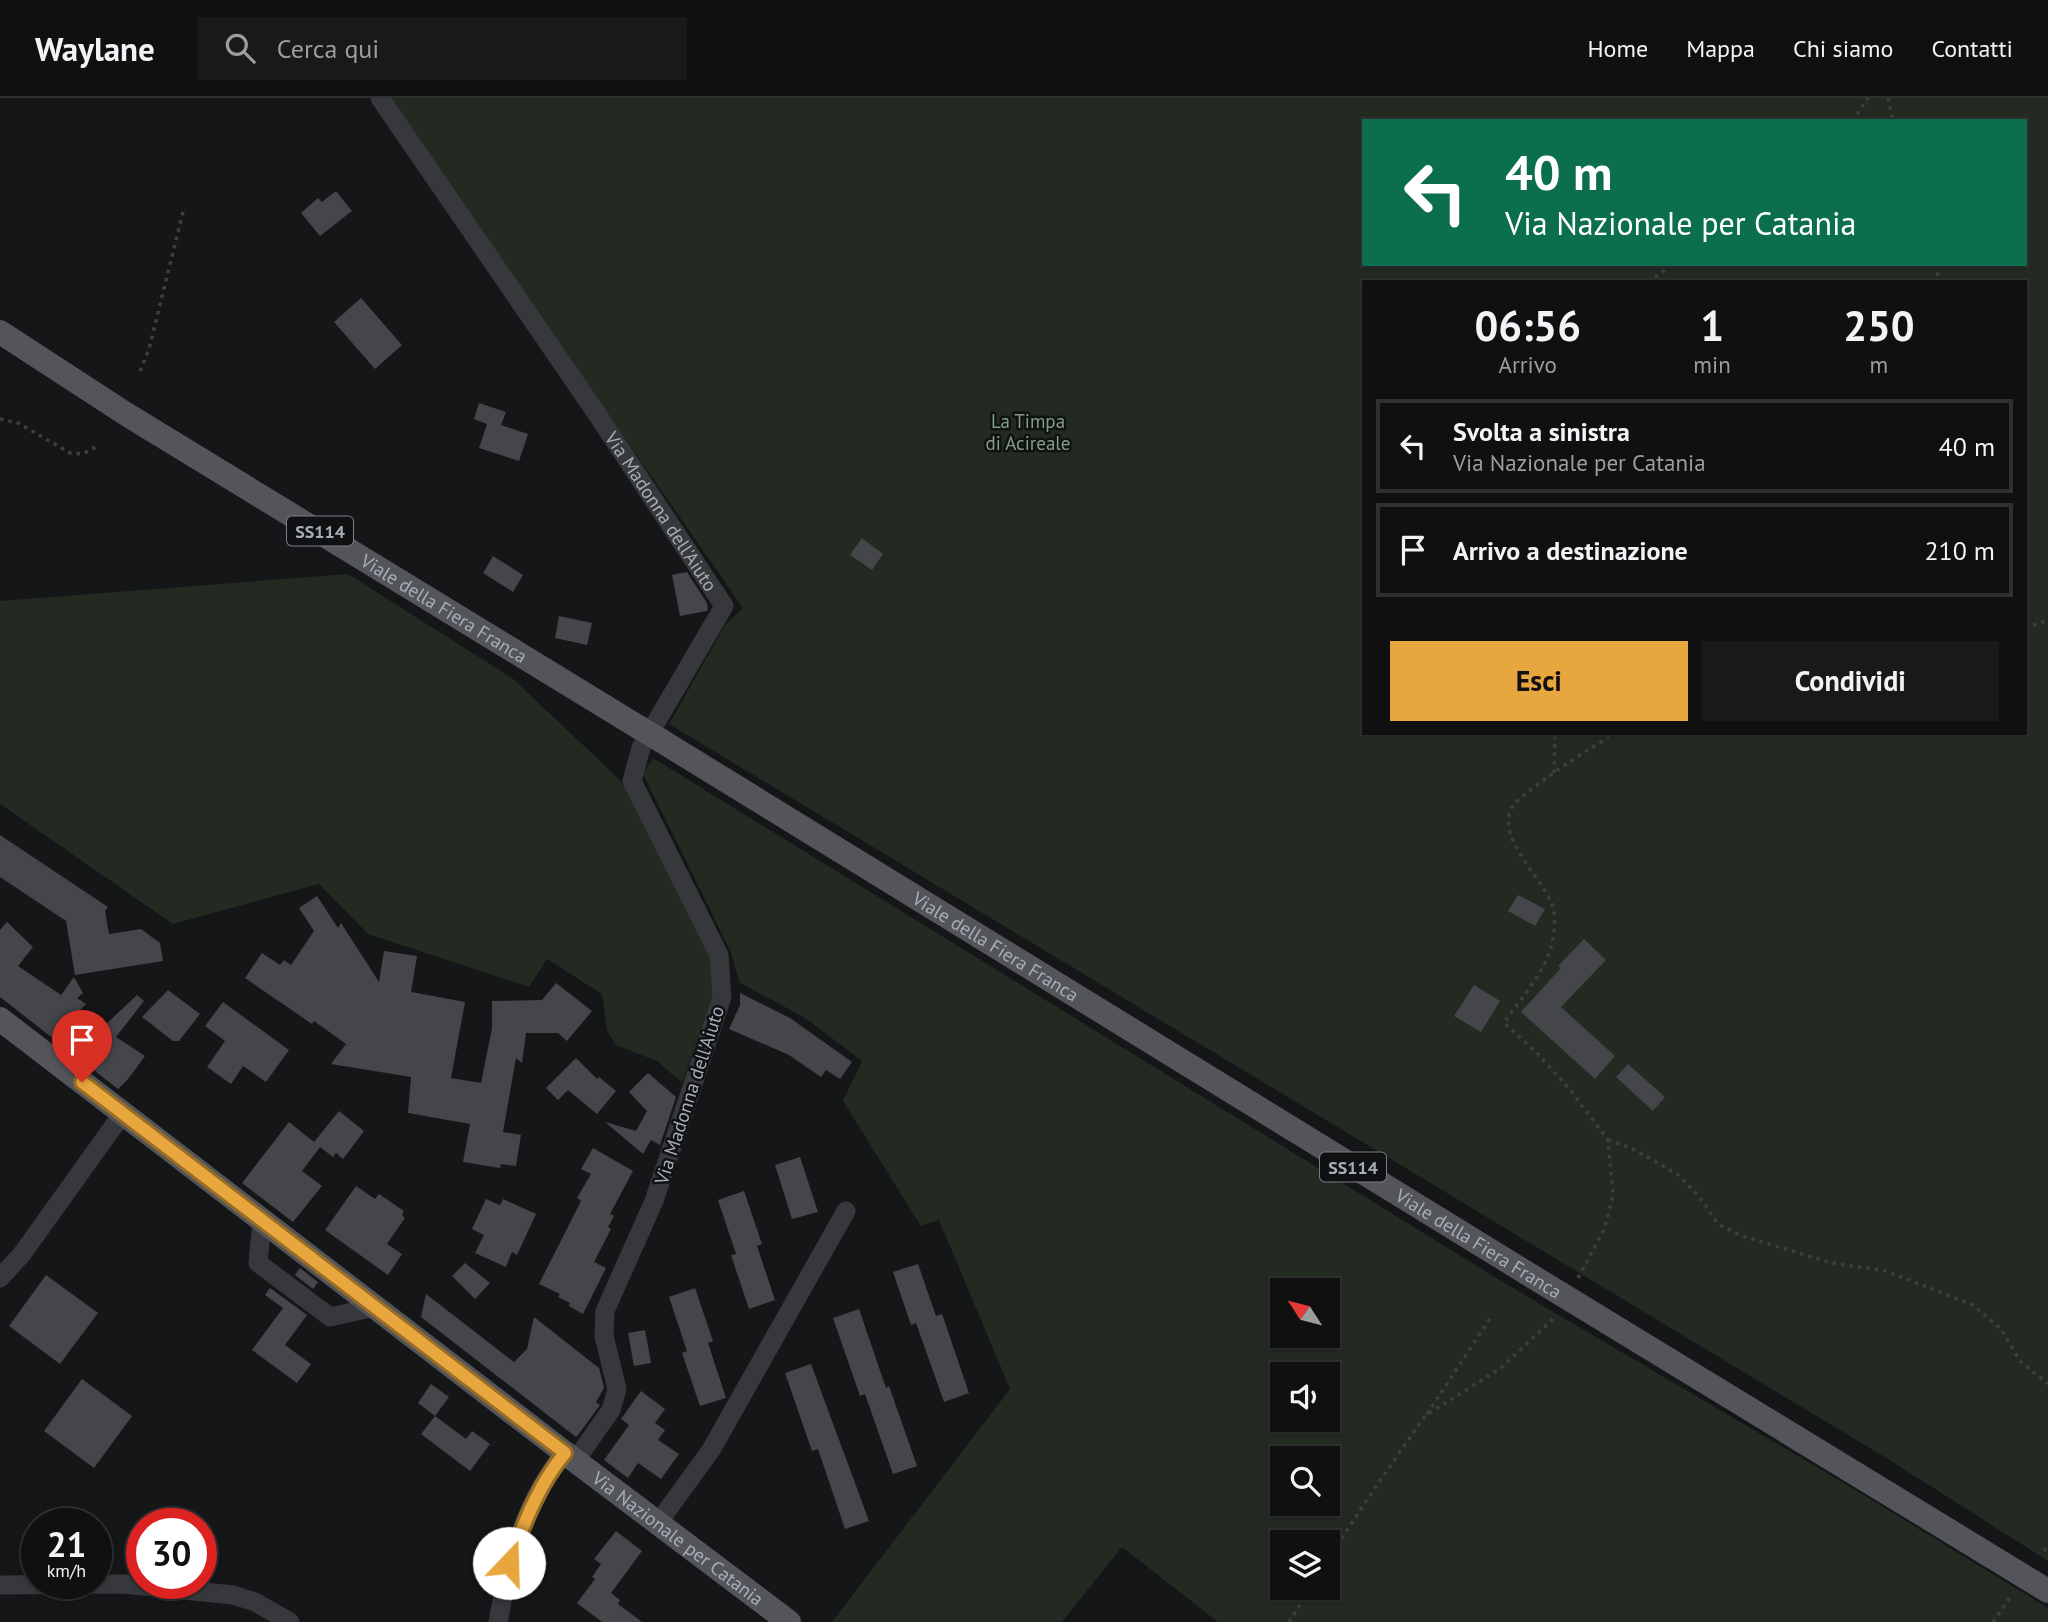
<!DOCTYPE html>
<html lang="it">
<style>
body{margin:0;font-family:"PT Sans",sans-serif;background:#19191a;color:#f1f3f6;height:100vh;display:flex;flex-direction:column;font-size:26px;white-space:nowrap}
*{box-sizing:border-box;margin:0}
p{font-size:23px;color:#9c9d9f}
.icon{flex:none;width:38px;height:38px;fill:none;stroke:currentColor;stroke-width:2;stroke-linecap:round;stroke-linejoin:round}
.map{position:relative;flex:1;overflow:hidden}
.panel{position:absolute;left:1362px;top:182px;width:665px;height:455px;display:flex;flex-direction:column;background:#101011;border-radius:0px;box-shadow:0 2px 5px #0004,0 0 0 2px #303031}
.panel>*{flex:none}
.top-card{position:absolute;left:1362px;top:21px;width:665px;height:147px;border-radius:0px;box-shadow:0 2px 5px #0004,0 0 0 2px #303031;background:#0b6e4f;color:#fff;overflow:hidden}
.needle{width:46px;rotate:306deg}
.controls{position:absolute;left:1270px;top:1180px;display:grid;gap:14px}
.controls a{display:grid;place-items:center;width:70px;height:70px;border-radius:0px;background:#101011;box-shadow:0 2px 5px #0004,0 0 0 2px #303031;font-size:35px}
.speed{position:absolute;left:21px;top:1410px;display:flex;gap:14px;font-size:35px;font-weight:700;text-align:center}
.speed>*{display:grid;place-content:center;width:91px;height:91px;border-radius:50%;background:#101011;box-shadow:0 2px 5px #0004,0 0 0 2px #303031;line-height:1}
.speed small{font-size:18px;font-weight:400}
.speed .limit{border:10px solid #d22;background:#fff;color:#111}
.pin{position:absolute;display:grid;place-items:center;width:60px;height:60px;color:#fff;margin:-72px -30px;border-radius:50% 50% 50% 0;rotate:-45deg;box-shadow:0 0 7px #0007}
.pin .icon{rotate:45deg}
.me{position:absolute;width:77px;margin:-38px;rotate:21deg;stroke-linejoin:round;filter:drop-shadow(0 0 5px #0008)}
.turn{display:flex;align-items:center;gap:24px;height:147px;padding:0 28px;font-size:32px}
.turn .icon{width:91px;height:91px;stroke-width:2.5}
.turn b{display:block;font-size:49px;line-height:60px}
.eta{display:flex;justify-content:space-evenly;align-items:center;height:119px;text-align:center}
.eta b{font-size:42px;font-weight:700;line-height:49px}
.primary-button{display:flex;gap:14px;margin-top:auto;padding:14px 28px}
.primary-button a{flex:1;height:80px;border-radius:0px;background:#e7a63e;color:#111;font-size:28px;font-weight:700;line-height:80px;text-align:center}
.primary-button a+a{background:#19191a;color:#f1f3f6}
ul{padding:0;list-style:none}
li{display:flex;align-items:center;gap:21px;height:94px;margin:0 14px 10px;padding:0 14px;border:4px solid #303031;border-radius:0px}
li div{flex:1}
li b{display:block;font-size:26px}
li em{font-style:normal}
header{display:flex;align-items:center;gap:42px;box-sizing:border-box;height:98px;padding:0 35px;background:#101011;border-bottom:2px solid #303031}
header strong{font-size:33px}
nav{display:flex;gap:38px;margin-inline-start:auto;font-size:24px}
.search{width:490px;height:63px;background:#19191a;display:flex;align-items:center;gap:18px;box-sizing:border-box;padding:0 24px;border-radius:0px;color:#9c9d9f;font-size:26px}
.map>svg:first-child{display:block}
.green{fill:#222a22;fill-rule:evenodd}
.building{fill:#45464a}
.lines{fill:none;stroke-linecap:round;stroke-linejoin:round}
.path{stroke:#3d3f43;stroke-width:3.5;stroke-dasharray:3.5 5;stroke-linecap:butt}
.minor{stroke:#37383c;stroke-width:19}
.major{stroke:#53555b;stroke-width:24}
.major-bridge{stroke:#53555b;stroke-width:24}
.route-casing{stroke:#966c28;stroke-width:18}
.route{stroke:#e7a63e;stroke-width:12}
.labels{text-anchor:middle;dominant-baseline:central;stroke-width:5;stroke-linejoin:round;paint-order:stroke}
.shield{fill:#101112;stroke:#7a7e85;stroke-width:2}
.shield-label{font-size:18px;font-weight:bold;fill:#a8adb6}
.park-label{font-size:19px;fill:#80a081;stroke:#101112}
.street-label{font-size:19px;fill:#a8adb6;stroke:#101112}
</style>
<header>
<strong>Waylane</strong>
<div class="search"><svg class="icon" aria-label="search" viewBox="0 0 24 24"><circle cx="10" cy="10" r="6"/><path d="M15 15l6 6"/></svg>Cerca qui</div>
<nav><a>Home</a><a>Mappa</a><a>Chi siamo</a><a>Contatti</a></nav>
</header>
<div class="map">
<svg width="2048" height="1524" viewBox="0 0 2048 1524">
<rect width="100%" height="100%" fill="#151617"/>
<path class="green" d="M 388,0 L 2048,0 L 2048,1463 L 1888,1361 L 669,626 L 725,527 L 743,510 ZM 1363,23 L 2025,23 L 2025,166 L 1363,166 ZM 1363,184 L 2025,184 L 2025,635 L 1363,635 Z
M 348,476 L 512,580 L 618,680 L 628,693 L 712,857 L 713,897 L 682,985 L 657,963 L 616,947 L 607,933 L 602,896 L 547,861 L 529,889 L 368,836 L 319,786 L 173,826 L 0,706 L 0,503 Z
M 653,660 L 1503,1184 L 1859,1394 L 2048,1510 L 2048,1524 L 1218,1524 L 1122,1449 L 1062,1524 L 832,1524 L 1010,1291 L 939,1122 L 921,1128 L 843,1003 L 862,963 L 805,920 L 740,885 L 730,852 L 643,676 ZM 1283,1192 L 1328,1192 L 1328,1237 L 1283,1237 ZM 1283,1276 L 1328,1276 L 1328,1321 L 1283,1321 ZM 1283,1360 L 1328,1360 L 1328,1405 L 1283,1405 ZM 1283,1444 L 1328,1444 L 1328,1489 L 1283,1489 Z"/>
<path class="building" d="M 336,93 L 352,113 L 320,138 L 301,115 L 318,100 L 322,104 Z
M 361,200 L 402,247 L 375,271 L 334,224 Z
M 479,305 L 506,314 L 501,327 L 528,336 L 519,363 L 479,350 L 487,326 L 474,321 Z
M 862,440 L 883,456 L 872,472 L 850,457 Z
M 493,458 L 523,477 L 513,494 L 483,475 Z
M 687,474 L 707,505 L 708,511 L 707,513 L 680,518 L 672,477 Z
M 559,518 L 592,525 L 587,547 L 555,540 Z
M 0,737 L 108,809 L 105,813 L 109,836 L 141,831 L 160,845 L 163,863 L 75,877 L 66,823 L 0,779 Z
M 1518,797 L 1545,811 L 1535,828 L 1508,813 Z
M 317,798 L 338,830 L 341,825 L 379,884 L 384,853 L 417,858 L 411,894 L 465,904 L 451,980 L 481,985 L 492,930 L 492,903 L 542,902 L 556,885 L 592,913 L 567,943 L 558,935 L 526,935 L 522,965 L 516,960 L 503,1034 L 521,1037 L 516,1068 L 501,1066 L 500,1070 L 463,1064 L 470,1026 L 408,1015 L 411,979 L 331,966 L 346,946 L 314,923 L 312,926 L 245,880 L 262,855 L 280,867 L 284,862 L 291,867 L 314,833 L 299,810 Z
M 7,824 L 33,849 L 18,868 L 61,897 L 74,879 L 83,895 L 77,900 L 86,906 L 80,912 L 102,930 L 137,897 L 144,903 L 116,939 L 145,958 L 128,981 L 118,991 L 0,899 L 0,832 Z
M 1584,841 L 1606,862 L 1561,909 L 1615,958 L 1595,981 L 1521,914 L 1561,870 L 1558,868 Z
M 1474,887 L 1500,903 L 1481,934 L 1454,918 Z
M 168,892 L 200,916 L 179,943 L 173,943 L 142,919 Z
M 740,895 L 790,920 L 852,964 L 840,981 L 826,972 L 821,979 L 789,957 L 729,931 L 740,907 Z
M 223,904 L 289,952 L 266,984 L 243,968 L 231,986 L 207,969 L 225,943 L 205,928 Z
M 576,960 L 597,981 L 599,979 L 616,993 L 597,1016 L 568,992 L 558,1002 L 546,990 Z
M 1628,966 L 1665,999 L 1653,1013 L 1616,979 Z
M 648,975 L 676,999 L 660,1047 L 651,1042 L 643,1056 L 605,1024 L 636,1033 L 647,1013 L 629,994 Z
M 339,1013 L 364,1033 L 343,1061 L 336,1055 L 333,1059 L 320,1049 L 302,1073 L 322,1088 L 293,1124 L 242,1085 L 289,1024 L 314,1044 Z
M 593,1050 L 633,1073 L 610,1116 L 614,1118 L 608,1129 L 611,1131 L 594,1164 L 606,1170 L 583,1216 L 569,1208 L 570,1205 L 558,1199 L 560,1196 L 539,1186 L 581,1103 L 577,1100 L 591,1076 L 581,1071 Z
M 800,1059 L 818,1114 L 792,1121 L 775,1067 Z
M 356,1088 L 375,1101 L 379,1096 L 404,1113 L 402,1117 L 405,1120 L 387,1146 L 402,1156 L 388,1177 L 325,1132 Z
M 744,1093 L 762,1146 L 757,1148 L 775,1202 L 749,1211 L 731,1157 L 736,1156 L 718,1102 Z
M 486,1101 L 500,1107 L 503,1101 L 536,1116 L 517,1157 L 512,1154 L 506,1169 L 475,1155 L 484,1137 L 472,1131 Z
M 465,1165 L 490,1185 L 475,1201 L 452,1178 Z
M 918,1166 L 936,1218 L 942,1216 L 969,1295 L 944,1304 L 916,1225 L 911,1227 L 893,1174 Z
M 300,1170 L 318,1184 L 313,1191 L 295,1177 Z
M 46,1177 L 98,1215 L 60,1266 L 9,1228 Z
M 270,1190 L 307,1217 L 285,1247 L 311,1266 L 297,1285 L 252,1252 L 283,1210 L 265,1197 Z
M 695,1190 L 713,1243 L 708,1245 L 726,1300 L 700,1308 L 682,1255 L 687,1253 L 669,1199 Z
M 426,1196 L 514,1264 L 527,1251 L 534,1219 L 599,1270 L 604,1290 L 596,1304 L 600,1307 L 578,1337 L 576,1339 L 421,1219 Z
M 859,1211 L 886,1290 L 889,1288 L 917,1368 L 893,1376 L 865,1296 L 860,1298 L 833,1220 Z
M 645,1232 L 651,1265 L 634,1268 L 628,1235 Z
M 811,1266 L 869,1423 L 845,1431 L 818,1351 L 812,1353 L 785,1275 Z
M 82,1281 L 132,1318 L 94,1370 L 44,1333 Z
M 431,1286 L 449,1299 L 435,1318 L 418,1305 Z
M 641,1293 L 665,1311 L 655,1325 L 665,1332 L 658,1342 L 679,1356 L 661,1381 L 638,1365 L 628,1380 L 604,1362 L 629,1327 L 621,1321 Z
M 435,1318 L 466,1341 L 472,1333 L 490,1346 L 470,1373 L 421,1336 Z
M 616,1433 L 642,1453 L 611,1495 L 620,1502 L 618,1506 L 642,1524 L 602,1524 L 577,1505 L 595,1481 L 592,1479 L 601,1466 L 594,1461 Z"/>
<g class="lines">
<path class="path" d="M 1888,0 L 1893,23
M 1852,23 L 1868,0
M 1936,166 L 1939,184
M 1648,184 L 1674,166
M 140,273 L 149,251 L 183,114
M 0,321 L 18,325 L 70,355 L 83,356 L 96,349
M 2025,530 L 2048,522
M 1554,675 L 1555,635
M 1608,1042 L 1633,1051 L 1677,1076 L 1698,1097 L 1718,1126 L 1742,1138 L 1832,1165 L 1886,1173 L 1973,1207 L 2001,1231 L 2020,1263 L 2048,1286
M 1578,1180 L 1604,1132 L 1613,1098 L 1608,1042 L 1571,993 L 1536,954 L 1504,925 C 1520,902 1540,880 1550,853 C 1554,840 1557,818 1552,806 C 1541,780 1497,739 1511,711 C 1518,695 1596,647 1615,635
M 1427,1316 L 1491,1219
M 2044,1453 L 2048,1447
M 1328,1462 L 1364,1406 L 1425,1318 L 1501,1270 L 1556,1218
M 1289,1524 L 1311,1489
M 1993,1524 L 2012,1497"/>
<g class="minor">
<path id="s1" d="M 380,0 L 597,316 L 724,508 L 641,650 L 632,683 L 719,857 L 722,899 L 654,1103 L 605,1213 L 604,1238 L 617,1291 L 611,1312 L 575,1363"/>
<path d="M 262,1123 L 258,1165 L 330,1219 L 375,1209"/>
<path d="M 0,1180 L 22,1156 L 123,1015"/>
<path d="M 658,1425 L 711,1352 L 846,1113"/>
<path d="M 0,1487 L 124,1486 L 233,1497 L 255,1504 L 290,1524"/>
<path d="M 498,1524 C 509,1465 525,1402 565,1355"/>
</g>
<g class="major">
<path id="s2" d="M 0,234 L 126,316 L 640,630"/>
<path id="s3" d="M 660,642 L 1543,1185 L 2048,1493"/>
<path id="s4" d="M 0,921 L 565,1355 L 789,1524"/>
</g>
<path class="major-bridge" d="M 640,630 L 660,642"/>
</g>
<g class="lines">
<defs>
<path id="route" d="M 82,984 L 565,1355 C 538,1387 524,1426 509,1465"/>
</defs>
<use href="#route" class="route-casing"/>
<use href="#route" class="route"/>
</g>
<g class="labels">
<g class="shield">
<rect x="287" y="418.5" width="66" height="29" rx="5"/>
<rect x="1320" y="1054.5" width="66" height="29" rx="5"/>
</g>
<g class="shield-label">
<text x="320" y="433">SS114</text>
<text x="1353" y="1069">SS114</text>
</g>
<g class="park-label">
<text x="1028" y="323">La Timpa<tspan x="1028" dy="22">di Acireale</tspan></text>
</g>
<g class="street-label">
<text stroke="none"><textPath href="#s1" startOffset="500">Via Madonna dell'Aiuto</textPath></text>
<text stroke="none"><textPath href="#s2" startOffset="523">Viale della Fiera Franca</textPath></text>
<text stroke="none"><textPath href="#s3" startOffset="394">Viale della Fiera Franca</textPath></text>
<text transform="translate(689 997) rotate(-72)">Via Madonna dell'Aiuto</text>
<text stroke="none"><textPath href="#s3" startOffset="961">Viale della Fiera Franca</textPath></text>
<text stroke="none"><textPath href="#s4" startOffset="854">Via Nazionale per Catania</textPath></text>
</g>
</g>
</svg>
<div class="controls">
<a><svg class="needle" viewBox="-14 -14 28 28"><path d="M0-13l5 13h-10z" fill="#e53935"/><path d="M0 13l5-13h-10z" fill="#9c9d9f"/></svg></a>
<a><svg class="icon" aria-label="sound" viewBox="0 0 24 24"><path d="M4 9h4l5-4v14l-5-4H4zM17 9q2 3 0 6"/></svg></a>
<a><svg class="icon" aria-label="search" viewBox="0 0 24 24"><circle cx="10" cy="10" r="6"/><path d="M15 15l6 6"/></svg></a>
<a><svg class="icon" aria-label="layers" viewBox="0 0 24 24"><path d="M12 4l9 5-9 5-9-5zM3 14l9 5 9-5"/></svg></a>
</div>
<div class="speed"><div>21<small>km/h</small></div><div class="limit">30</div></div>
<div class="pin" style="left:82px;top:984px;background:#d93025"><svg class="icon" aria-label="arrive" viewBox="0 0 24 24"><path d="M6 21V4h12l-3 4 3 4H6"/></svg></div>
<svg class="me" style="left:509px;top:1465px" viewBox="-20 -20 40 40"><circle r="19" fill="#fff"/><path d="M0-13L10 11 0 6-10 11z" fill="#e7a63e"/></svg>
<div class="top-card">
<div class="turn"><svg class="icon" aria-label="left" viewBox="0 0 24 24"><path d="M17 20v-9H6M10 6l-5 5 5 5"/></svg><div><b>40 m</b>Via Nazionale per Catania</div></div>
</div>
<section class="panel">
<div class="eta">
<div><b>06:56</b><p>Arrivo</p></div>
<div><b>1</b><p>min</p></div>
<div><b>250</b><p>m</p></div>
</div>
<ul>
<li><svg class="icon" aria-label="left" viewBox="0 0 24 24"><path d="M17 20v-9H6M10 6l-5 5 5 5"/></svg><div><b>Svolta a sinistra</b><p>Via Nazionale per Catania</p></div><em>40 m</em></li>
<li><svg class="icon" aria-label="arrive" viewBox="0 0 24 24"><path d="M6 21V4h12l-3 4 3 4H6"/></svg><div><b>Arrivo a destinazione</b></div><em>210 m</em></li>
</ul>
<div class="primary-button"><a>Esci</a><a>Condividi</a></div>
</section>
</div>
